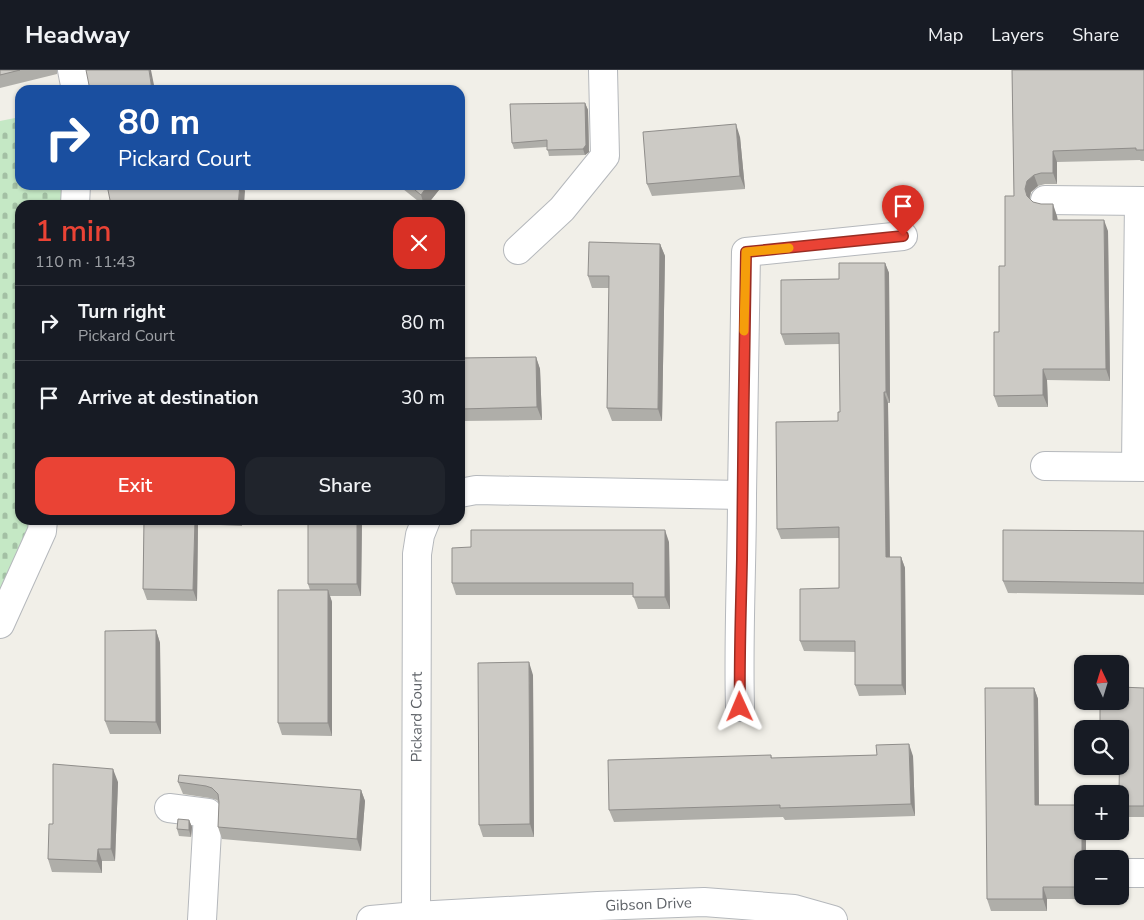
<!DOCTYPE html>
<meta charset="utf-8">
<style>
body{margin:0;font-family:"Nunito Sans",sans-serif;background:#20242c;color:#f1f3f6;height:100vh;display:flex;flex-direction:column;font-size:19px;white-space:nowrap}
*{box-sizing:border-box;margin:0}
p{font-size:16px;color:#9ea1a6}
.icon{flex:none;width:28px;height:28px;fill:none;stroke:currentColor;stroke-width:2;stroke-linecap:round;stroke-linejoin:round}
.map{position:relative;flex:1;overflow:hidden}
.details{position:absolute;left:15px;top:130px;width:450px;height:325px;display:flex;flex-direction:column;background:#171b24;border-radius:15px;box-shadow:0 1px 4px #0004}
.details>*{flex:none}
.top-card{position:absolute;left:15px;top:15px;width:450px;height:105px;border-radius:15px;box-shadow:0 1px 4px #0004;background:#1a4fa0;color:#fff;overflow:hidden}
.needle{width:32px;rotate:356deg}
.fabs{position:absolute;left:1074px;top:585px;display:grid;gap:10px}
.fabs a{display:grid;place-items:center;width:55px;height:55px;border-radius:10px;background:#171b24;box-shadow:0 1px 4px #0004;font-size:25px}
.pin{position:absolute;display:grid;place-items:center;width:42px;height:42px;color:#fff;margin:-51px -21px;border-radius:50% 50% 50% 0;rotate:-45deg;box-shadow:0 0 5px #0007}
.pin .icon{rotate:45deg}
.me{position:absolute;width:55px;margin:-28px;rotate:359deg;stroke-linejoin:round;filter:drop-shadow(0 0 4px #0008)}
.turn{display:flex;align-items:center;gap:18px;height:105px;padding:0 20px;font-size:22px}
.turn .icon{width:65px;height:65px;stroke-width:2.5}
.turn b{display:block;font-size:35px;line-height:42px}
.round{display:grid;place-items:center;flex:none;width:52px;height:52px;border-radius:15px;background:#20242c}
.headline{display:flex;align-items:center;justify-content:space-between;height:85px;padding:0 20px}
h1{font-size:30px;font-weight:600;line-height:38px;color:#ea4335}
.action{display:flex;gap:10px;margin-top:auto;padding:10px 20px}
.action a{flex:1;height:58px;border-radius:15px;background:#ea4335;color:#fff;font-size:20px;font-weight:600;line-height:58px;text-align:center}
.action a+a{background:#20242c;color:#f1f3f6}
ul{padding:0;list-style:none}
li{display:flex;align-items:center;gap:15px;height:75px;padding:0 20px;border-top:1px solid #363941}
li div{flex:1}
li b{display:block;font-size:19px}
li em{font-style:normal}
header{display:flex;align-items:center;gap:30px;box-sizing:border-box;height:70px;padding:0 25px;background:#171b24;border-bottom:1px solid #363941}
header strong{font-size:24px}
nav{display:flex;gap:28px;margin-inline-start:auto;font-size:18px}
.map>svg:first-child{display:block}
.cemetery{fill:url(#cemetery-stones)}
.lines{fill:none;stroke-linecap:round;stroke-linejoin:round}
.minor-casing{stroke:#b5b8bc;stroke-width:30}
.minor{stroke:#fff;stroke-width:28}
.wall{fill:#afaea9}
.shaded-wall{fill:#8f8d8a}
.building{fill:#cccac5;stroke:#8f8d8a}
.route-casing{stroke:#982c22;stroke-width:12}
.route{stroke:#ea4335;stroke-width:9}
.slow{stroke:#f59e0b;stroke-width:9}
.labels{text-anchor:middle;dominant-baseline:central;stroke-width:4;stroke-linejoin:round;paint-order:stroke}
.street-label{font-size:15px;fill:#5f6368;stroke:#fff}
</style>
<header>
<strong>Headway</strong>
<nav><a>Map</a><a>Layers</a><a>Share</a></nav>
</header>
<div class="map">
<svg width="1144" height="850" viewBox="0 0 1144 850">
<defs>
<pattern id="cemetery-stones" width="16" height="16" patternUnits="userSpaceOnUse" patternTransform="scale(1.25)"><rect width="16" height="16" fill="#c5e8c5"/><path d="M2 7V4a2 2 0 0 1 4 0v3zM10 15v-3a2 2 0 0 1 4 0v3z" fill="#a3c0a4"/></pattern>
</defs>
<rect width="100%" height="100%" fill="#f1efe8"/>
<path class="cemetery" d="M 20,47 L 20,115 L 76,115 L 75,135 L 20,135 L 20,450 L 43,450 L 0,554 L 0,51 Z"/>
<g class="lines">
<defs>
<g id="minor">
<path d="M 72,0 L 76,20"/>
<path d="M 1045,130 L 1144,131"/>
<path d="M 75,135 L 76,115"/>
<path d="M 518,180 L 562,139 L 605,86 L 603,0"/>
<path d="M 1045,396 L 1144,397"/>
<path d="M 1136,396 L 1139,131"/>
<path d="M 460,423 L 476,420 L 742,425 L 746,182 L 903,166"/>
<path d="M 0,554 L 42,461 L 43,450"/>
<path d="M 740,637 C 738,566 742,495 742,425"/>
<path d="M 169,738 L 208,743 L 202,850"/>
<path d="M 1120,803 L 1144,803"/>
<path id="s1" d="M 416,846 L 417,484 L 420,465 L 426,450"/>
<path id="s2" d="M 371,850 L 416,846 L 598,836 L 704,832 L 794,839 L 833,850"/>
</g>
</defs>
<use href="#minor" class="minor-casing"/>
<use href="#minor" class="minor"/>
</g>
<path class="wall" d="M 0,0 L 57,0 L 57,4 L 0,18 Z
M 1012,0 L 1144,0 L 1144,91 L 1141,91 L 1140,90 L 1057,92 L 1057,114 L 1045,114 L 1038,116 L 1031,122 L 1030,129 L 1033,132 L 1057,146 L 1058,150 L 1108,161 L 1110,311 L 1047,310 L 1048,337 L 998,337 L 994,326 L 1005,196 L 1014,126 Z
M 585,33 L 588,40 L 589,82 L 585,85 L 549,86 L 547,77 L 514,79 L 512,73 Z
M 740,67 L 745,119 L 652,126 L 647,114 Z
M 398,115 L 443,115 L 427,135 L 423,135 Z
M 660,174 L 665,186 L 662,351 L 612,351 L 607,338 L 609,218 L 592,218 L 588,206 Z
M 885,193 L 889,203 L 890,333 L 888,333 L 890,487 L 901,487 L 905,498 L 906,625 L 859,626 L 855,615 L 855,582 L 804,581 L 800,571 L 839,518 L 839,468 L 781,469 L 777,459 L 838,351 L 840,342 L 840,274 L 785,275 L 781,264 L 839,209 Z
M 536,287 L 540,299 L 542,350 L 460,351 L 460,288 Z
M 110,450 L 242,450 L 242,456 L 198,454 L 197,531 L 147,530 L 143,519 L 144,452 Z
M 362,450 L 361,526 L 330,526 L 332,532 L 332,666 L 282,665 L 278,653 L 310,520 L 308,514 Z
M 1144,461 L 1144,525 L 1008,523 L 1003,511 Z
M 669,472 L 670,539 L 638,539 L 633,525 L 456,525 L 452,513 Z
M 156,560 L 160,573 L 161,664 L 110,664 L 105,651 Z
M 533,605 L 534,767 L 483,767 L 479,755 Z
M 1034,618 L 1038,629 L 1039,735 L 1082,735 L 1082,761 L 1086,761 L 1086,789 L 1082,789 L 1082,826 L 1087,826 L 1087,829 L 1047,829 L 1047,841 L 991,841 L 987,829 Z
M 1144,618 L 1144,747 L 1123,747 L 1120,738 L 1120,724 Z
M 771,685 L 772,688 L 877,685 L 913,686 L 915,746 L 785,750 L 783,747 L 614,752 L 609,740 Z
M 118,712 L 115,791 L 102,791 L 102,803 L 52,802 L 48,789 L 53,754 Z
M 178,712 L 361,720 L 365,731 L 361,781 L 222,769 L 218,757 L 219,733 L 217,730 L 210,728 L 183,724 Z
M 189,750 L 192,757 L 191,767 L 179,766 L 177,759 Z"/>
<path class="shaded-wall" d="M 149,0 L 151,0 L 155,20 L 152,20 Z
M 585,33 L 588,40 L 589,82 L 585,85 L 583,79 Z
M 736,54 L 740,67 L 745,119 L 740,106 Z
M 460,76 L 465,88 L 460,94 Z
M 1053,81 L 1057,92 L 1057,114 L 1053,103 Z
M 1034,105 L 1038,116 L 1031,122 L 1029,130 L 1027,126 L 1025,119 L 1027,111 Z
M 240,115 L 243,115 L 245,121 L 244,135 L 238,135 Z
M 428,115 L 443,115 L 427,135 L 424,135 L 421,125 Z
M 1053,134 L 1057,146 L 1058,161 L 1053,150 Z
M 1104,150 L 1108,161 L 1110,311 L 1106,299 Z
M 660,174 L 665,186 L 662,351 L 658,339 Z
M 885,193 L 889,203 L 890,333 L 886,322 Z
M 536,287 L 540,299 L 542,350 L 537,337 Z
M 1043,299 L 1047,310 L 1048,337 L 1043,325 Z
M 884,322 L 888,333 L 890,498 L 886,487 Z
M 195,450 L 197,450 L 198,454 L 197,531 L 193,520 Z
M 357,450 L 362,450 L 361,526 L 357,514 Z
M 665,460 L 669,472 L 670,539 L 665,527 Z
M 901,487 L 905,498 L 906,625 L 902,615 Z
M 328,520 L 332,532 L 332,666 L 328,653 Z
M 156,560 L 160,573 L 161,664 L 156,652 Z
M 529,592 L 533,605 L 534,767 L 530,754 Z
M 1034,618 L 1038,629 L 1039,747 L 1035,735 Z
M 909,674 L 913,686 L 915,746 L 911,734 Z
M 113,699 L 118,712 L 115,791 L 111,779 Z
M 361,720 L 365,731 L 361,781 L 357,769 Z
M 1082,735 L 1082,761 L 1086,761 L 1086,789 L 1082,789 Z
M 189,750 L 192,757 L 191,767 L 189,760 Z
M 98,779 L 102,791 L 102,803 L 97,791 Z
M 1043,817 L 1047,829 L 1047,841 L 1043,829 Z"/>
<path class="building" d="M 0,0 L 20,0 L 0,5 Z
M 86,0 L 149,0 L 152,20 L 90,20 Z
M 1012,0 L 1144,0 L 1144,80 L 1136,80 L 1136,78 L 1053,81 L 1053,103 L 1041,103 L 1034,105 L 1027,111 L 1025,119 L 1027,126 L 1033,132 L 1041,134 L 1053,134 L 1053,150 L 1104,150 L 1106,299 L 1043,299 L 1043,325 L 994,326 L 994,262 L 999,262 L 999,196 L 1005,196 L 1005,126 L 1014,126 Z
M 585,33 L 586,75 L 583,79 L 547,80 L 547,70 L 512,73 L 510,34 Z
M 736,54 L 740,106 L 647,114 L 643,62 Z
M 107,115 L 240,115 L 238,135 L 111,135 Z
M 409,115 L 428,115 L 421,125 Z
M 589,172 L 660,174 L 658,339 L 607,338 L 609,206 L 588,206 Z
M 839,193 L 885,193 L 886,322 L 884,322 L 886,487 L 901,487 L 902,615 L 855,615 L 855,571 L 800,571 L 800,519 L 839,518 L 839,457 L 777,459 L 776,352 L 838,351 L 838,342 L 840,342 L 839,263 L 781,264 L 781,210 L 839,209 Z
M 536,287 L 537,337 L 460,339 L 460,288 Z
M 144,450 L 195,450 L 193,520 L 143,519 Z
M 308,450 L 357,450 L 357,514 L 308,514 Z
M 471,460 L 665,460 L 665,527 L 633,527 L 633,513 L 452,513 L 452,478 L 471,477 Z
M 1003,460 L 1144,461 L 1144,513 L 1003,511 Z
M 278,520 L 328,520 L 328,653 L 278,653 Z
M 156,560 L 156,652 L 105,651 L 105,561 Z
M 529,592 L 530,754 L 479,755 L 478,593 Z
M 1120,617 L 1144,618 L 1144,736 L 1120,736 L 1120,724 L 1119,724 L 1120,659 L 1100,659 L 1100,631 L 1120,631 Z
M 985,618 L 1034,618 L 1035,735 L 1082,735 L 1082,817 L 1043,817 L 1043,829 L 987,829 Z
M 909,674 L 911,734 L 780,738 L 780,735 L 609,740 L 608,690 L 771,685 L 771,688 L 877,685 L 876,675 Z
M 53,694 L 113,699 L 111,779 L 98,779 L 97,791 L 48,789 L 49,754 L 53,754 Z
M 179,705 L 361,720 L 357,769 L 218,757 L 219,732 L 218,724 L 212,718 L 206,716 L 178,712 Z
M 178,749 L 189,750 L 189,760 L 177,759 Z"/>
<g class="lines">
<defs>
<path id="route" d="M 740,637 C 739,588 741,539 742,489 C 743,387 744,284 746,182 L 903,166"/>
</defs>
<use href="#route" class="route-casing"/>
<use href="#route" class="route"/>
<path class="slow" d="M 744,261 L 746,182 L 789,178"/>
</g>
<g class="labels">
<g class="street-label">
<text stroke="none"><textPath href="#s1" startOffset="199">Pickard Court</textPath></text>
<text stroke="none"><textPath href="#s2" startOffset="278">Gibson Drive</textPath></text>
</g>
</g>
</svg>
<div class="fabs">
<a><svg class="needle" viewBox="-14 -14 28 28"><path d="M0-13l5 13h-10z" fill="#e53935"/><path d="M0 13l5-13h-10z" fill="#9ea1a6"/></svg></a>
<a><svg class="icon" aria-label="search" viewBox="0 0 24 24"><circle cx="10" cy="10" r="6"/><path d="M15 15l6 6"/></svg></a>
<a>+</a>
<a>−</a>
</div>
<div class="pin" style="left:903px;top:166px;background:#d93025"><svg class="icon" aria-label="arrive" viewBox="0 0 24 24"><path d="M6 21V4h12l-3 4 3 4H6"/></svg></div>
<svg class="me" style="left:740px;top:637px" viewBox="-20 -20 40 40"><path d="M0-17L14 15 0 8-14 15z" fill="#ea4335" stroke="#fff" stroke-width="4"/></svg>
<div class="top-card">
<div class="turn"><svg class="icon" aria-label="right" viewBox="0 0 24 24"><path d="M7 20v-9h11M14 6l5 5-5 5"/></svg><div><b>80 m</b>Pickard Court</div></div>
</div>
<section class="details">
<div class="headline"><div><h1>1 min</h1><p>110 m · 11:43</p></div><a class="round" style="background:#d93025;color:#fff"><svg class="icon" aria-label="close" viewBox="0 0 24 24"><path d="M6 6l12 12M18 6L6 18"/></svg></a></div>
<ul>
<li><svg class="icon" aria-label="right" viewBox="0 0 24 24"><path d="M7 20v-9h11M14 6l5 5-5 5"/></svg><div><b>Turn right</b><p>Pickard Court</p></div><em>80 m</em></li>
<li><svg class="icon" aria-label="arrive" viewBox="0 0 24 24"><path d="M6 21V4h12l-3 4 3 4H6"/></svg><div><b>Arrive at destination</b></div><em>30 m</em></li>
</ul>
<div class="action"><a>Exit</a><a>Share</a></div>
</section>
</div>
